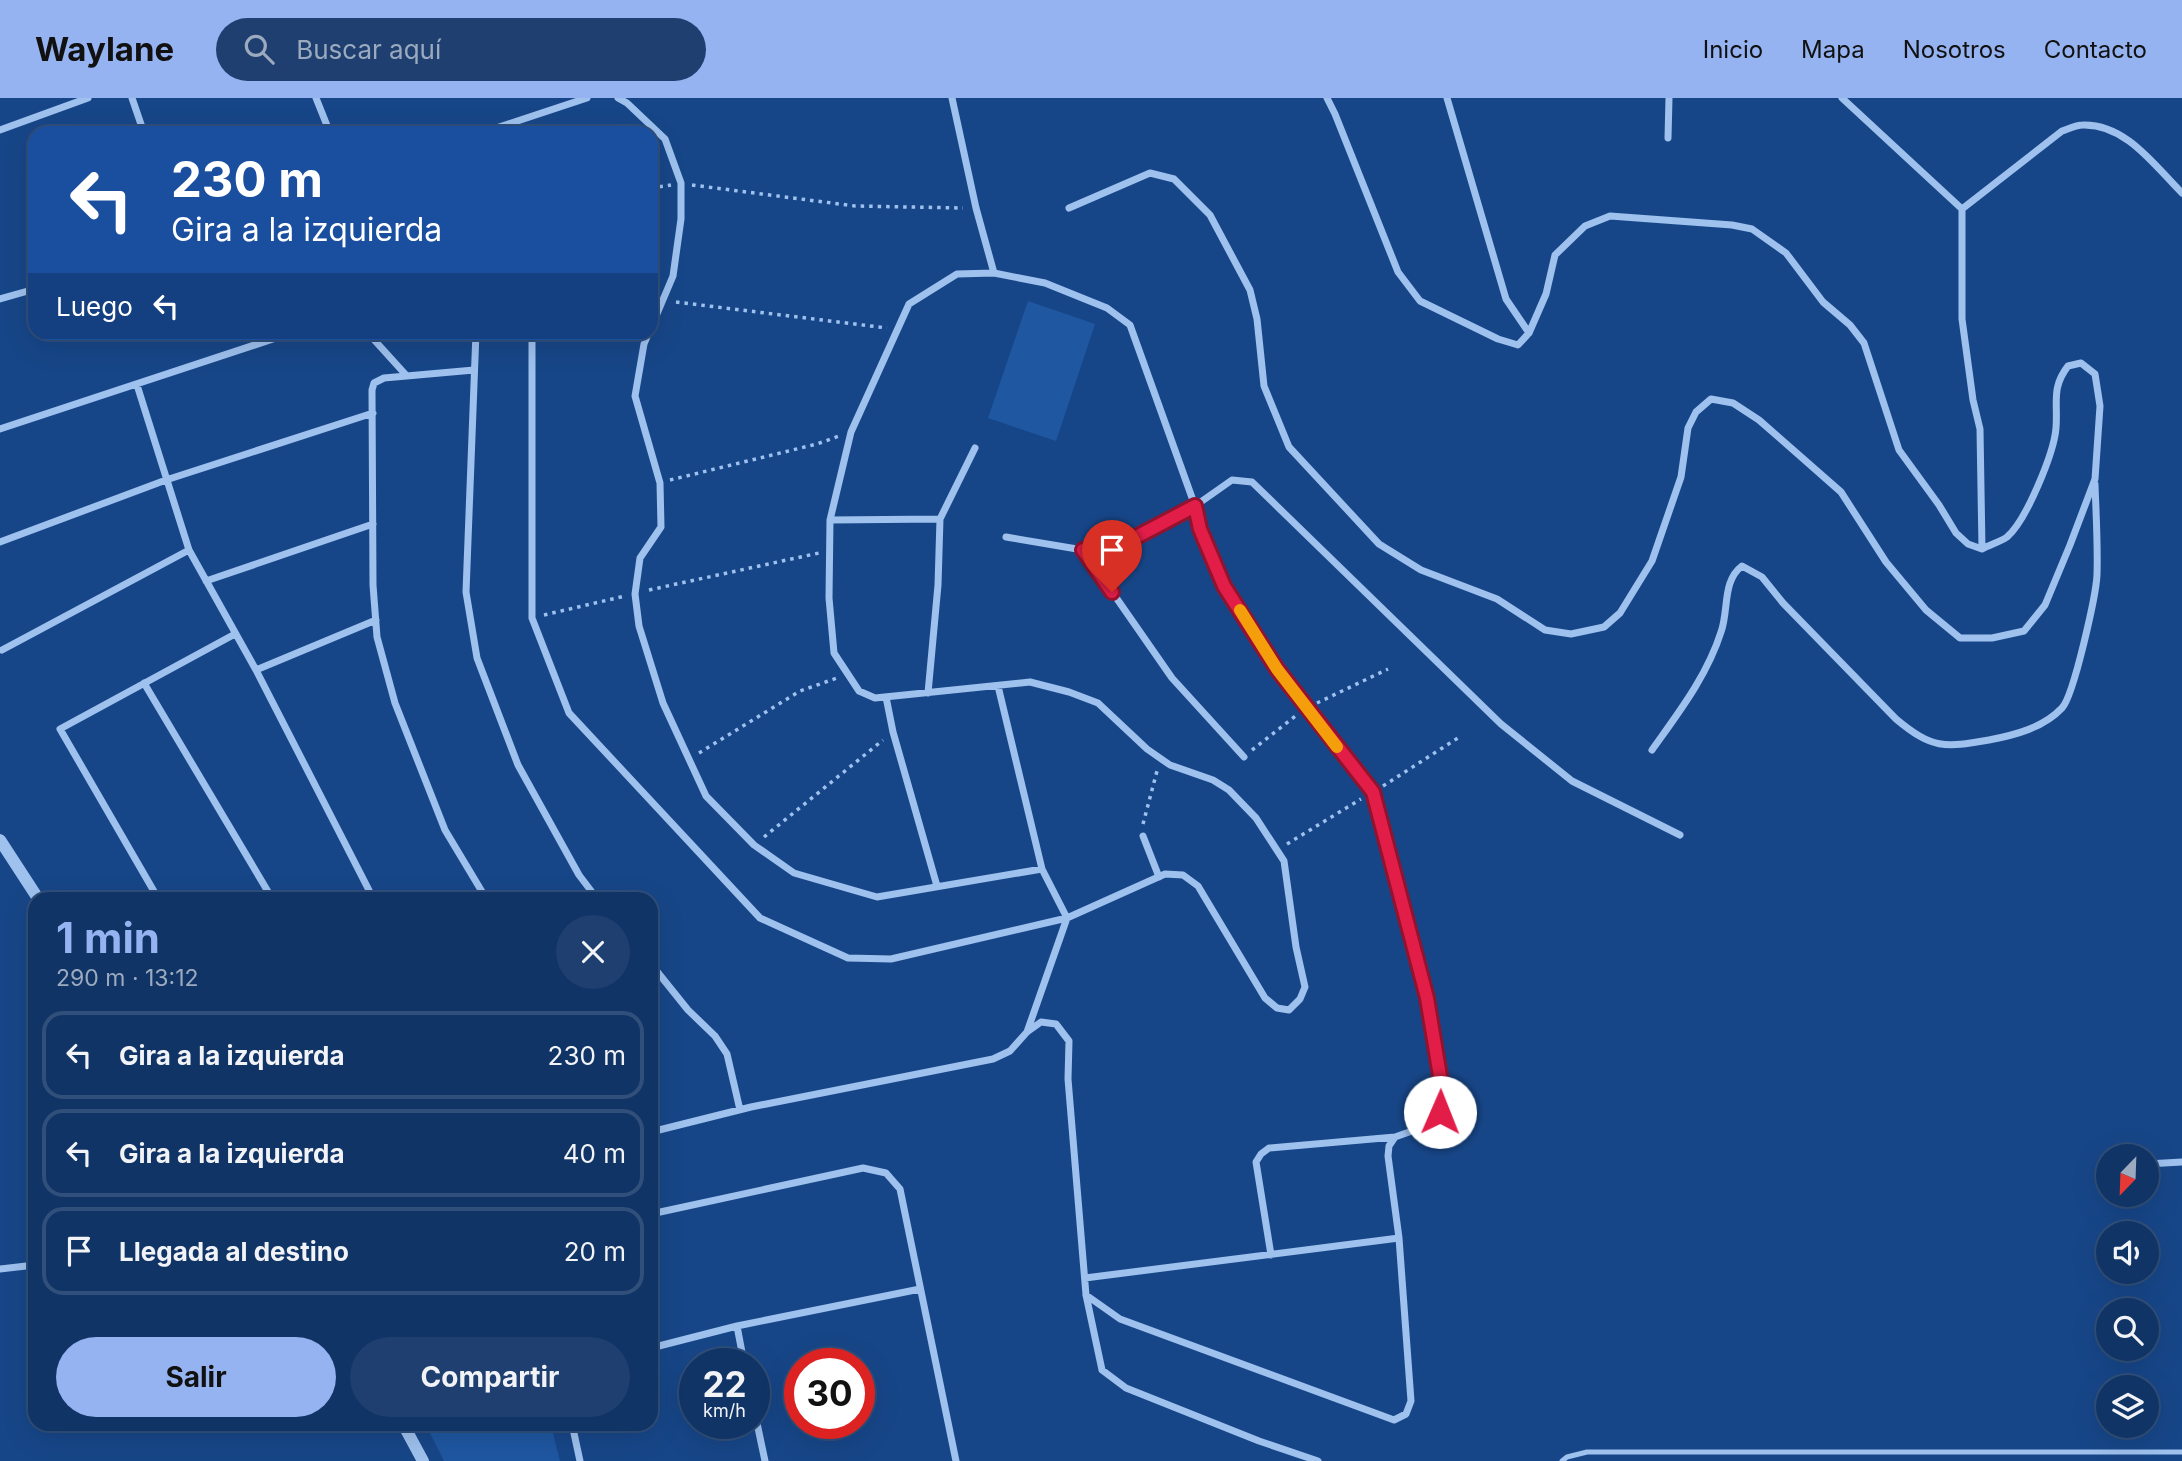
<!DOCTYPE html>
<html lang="es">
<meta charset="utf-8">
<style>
body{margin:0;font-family:Inter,sans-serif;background:#1e3f6f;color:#f1f3f6;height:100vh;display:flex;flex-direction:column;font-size:26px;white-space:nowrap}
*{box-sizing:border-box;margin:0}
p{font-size:23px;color:#9caabf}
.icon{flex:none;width:38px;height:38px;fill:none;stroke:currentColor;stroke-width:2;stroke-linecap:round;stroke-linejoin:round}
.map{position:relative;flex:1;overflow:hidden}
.side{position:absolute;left:28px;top:794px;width:630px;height:539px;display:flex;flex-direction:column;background:#113466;border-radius:21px;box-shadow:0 7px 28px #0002,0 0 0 2px #304f7a}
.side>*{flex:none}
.top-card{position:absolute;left:28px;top:28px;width:630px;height:214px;border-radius:21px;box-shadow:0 7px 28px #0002,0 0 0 2px #304f7a;background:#1a4fa0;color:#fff;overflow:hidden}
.needle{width:46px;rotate:203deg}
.controls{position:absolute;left:2096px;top:1046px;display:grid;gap:14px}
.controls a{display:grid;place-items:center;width:63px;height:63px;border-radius:50%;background:#113466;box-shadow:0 7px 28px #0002,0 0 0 2px #304f7a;font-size:35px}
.speed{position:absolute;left:679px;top:1250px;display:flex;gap:14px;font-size:35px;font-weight:700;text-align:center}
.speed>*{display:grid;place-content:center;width:91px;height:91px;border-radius:50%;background:#113466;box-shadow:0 7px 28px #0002,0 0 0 2px #304f7a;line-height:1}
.speed small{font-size:18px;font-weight:400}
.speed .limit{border:10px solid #d22;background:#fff;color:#111}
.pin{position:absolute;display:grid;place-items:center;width:60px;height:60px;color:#fff;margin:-72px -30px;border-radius:50% 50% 50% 0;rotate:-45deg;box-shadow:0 0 7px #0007}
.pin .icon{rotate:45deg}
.me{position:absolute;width:77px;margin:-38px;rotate:1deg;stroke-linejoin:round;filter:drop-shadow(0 0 5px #0008)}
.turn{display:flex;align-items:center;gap:24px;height:147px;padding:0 28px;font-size:32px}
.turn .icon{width:91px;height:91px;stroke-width:2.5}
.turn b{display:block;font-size:49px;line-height:60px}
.then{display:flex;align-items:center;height:66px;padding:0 28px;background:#0003;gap:14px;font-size:26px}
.round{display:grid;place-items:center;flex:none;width:74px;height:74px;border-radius:37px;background:#1e3f6f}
.head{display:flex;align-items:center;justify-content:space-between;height:119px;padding:0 28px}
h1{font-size:42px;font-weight:700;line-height:52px;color:#95b2f1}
.action{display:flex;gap:14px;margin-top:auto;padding:14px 28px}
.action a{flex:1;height:80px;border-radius:42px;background:#95b2f1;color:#111;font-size:28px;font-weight:700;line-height:80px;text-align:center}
.action a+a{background:#1e3f6f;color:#f1f3f6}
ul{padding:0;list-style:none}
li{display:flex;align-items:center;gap:21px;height:88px;margin:0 14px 10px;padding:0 14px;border:4px solid #304f7a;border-radius:21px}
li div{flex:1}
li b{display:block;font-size:26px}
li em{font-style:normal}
header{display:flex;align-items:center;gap:42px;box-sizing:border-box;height:98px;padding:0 35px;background:#95b2f1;color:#111}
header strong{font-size:33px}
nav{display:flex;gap:38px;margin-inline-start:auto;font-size:24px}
.search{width:490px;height:63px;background:#1e3f6f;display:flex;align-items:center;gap:18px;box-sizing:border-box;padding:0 24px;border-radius:38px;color:#9caabf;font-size:26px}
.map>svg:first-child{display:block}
.green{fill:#1f57a1}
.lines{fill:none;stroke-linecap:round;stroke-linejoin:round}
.path{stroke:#9ec1ee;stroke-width:3.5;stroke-dasharray:3.5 5;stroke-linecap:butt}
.service{stroke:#9ec1ee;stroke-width:5}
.minor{stroke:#9ec1ee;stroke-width:7}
.tertiary{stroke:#9ec1ee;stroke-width:12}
.route-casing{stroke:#92132f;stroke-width:18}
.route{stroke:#e11d48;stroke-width:12}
.slow{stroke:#f59e0b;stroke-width:12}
</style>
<header>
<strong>Waylane</strong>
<div class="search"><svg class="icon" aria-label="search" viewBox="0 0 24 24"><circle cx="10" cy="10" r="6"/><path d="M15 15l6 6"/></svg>Buscar aquí</div>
<nav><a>Inicio</a><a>Mapa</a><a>Nosotros</a><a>Contacto</a></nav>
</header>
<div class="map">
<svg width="2182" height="1363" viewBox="0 0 2182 1363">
<rect width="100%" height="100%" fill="#174688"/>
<path class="green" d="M 1028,203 L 1095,226 L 1056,343 L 988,320 Z
M 426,1327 L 551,1327 L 560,1363 L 444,1363 Z"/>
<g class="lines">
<path class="path" d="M 692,87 L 855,108 L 963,110
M 651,90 L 671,87
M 676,204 L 887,230
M 670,382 L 817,346 L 839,338
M 649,492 L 819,455
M 544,517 L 625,498
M 1317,605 L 1388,571
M 1252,652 L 1298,616
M 699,655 L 800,593 L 837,580
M 1383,688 L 1461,638
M 1143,726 L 1157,673
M 764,739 L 883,642
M 1287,746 L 1361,701"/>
<path class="service" d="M 1562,1363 L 1567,1359 L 1587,1354 L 2182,1354"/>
<path class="minor" d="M 132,0 L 144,35
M 316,0 L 330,35
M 618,0 L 627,5 L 665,41 L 681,85 L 681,121 L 673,178 L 651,230
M 952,0 L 976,110 L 994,175
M 1447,0 L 1506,201 L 1529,235
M 1842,0 L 1962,111
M 0,32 L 88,0
M 481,35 L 587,0
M 1668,40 L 1669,0
M 1069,110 L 1150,75 L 1174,81 L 1210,117 L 1250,192 L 1257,221 L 1264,288 L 1289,349 L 1379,446 L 1421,472 L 1497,501 L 1545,532 L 1571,536 L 1604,529 L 1620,515 L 1652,463 L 1681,379 L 1688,330 L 1696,314 L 1711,301 L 1733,305 L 1759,322 L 1841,394 L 1886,464 L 1926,512 L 1960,540 L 1992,540 L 2024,533 L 2045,507 L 2070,447 L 2095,381 L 2100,308 L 2095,276 L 2081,265 L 2068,268 C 2051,290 2058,304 2056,330 C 2054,355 2026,423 2007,439 C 2000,444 1989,447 1982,451 L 1968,446 L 1956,435 L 1939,407 L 1899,352 L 1864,245 L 1850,227 L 1823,204 L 1786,155 L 1752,131 L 1732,127 L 1610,118 L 1585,128 L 1555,157 L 1546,196 L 1529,235 L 1518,247 L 1498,241 L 1420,203 L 1398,174 L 1335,16 L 1327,0
M 0,201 L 35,191
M 367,234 L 406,277
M 476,234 L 466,494 L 477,560 L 518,667 L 579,777 L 598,802
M 532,234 L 532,520 L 569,615 L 760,820 L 848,860 L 891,861 L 1067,820 L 1165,776 L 1183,777 L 1198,788 L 1265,900 L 1277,910 L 1289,912 L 1300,901 L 1305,889 L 1296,849 L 1284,763 L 1256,720 L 1229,692 L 1213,682 L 1170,667 L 1147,651 L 1098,605 L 1069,594 L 1030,584 L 875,600 L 859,593 L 834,555 L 829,500 L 830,422 L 851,334 L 909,206 L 957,176 L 994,175 L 1045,185 L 1107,210 L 1130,227 L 1195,408 L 1200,431 L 1224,488 L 1277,571 L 1373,694 L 1427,899 L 1443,996 L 1440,1014 L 1429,1027 L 1395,1039 L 1389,1048 L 1388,1058 L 1399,1140 L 1411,1303 L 1406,1316 L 1394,1322 L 1120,1221 L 1086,1197
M 649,234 L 644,246 L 635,298 L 660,385 L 661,429 L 640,460 L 635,496 L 639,528 L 663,605 L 706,698 L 754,747 L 794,775 L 877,799 L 1042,771 L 1067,820 L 1027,934
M 474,272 L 384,280 L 374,285 L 372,292 L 373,487 L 377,539 L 395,605 L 445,732 L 487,802
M 137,287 L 189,452 L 256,572 L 374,802
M 0,331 L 294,234
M 830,422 L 940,421
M 1006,439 L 1083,452 L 1138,438 L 1195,408 L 1232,382 L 1252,384 L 1501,626 L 1572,683 L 1680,737
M 0,444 L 166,382 L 373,315
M 1982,451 L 1980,331 L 1973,302 L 1962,221 L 1962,111 L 2062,33 C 2068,31 2076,27 2083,27 C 2126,26 2154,67 2182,95
M 1083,452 L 1172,580 L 1244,659
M 206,483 L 373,426
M 2,552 L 189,452
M 256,572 L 376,522
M 144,585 L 273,802
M 998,588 L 1042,771
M 928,595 L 938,487 L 940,421 L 975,350
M 886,599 L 893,634 L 937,788
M 1652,652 C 1679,614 1707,578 1721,534 C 1729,512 1722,483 1742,468 L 1762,479 L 1783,505 L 1896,621 C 1932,651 1944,650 1989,642 C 2015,637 2043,630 2062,610 C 2074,597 2096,497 2097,477 C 2098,447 2096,416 2095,386
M 1143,738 L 1159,779
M 159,802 L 60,631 L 235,536
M 651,866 L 688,912 L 715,938 L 727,956 L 740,1012
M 651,1034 L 751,1009 L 993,961 L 1010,953 L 1027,934 L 1041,924 L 1056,926 L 1069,943 L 1068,981 L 1086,1197 L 1102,1272 L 1126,1290 L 1259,1343 L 1318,1363
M 2147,1066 L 2182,1064
M 651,1116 L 863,1070 L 886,1075 L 900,1091 L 956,1363
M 1271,1157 L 1256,1064 L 1261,1056 L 1269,1050 L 1395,1039
M 0,1171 L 35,1167
M 1085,1180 L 1399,1140
M 737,1228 L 744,1265
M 651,1250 L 737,1228 L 920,1191
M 754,1311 L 765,1363
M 572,1326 L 580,1363"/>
<path class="tertiary" d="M 0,742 L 39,802
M 403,1326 L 423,1363"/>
</g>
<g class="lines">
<defs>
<path id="route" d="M 1112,494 L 1083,452 L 1138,438 L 1195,408 L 1200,431 L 1224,488 L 1277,571 L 1373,694 L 1427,900 L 1443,996 L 1440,1014"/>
</defs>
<use href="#route" class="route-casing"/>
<use href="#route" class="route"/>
<path class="slow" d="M 1240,512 L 1277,571 L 1337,649"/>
</g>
</svg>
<div class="controls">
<a><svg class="needle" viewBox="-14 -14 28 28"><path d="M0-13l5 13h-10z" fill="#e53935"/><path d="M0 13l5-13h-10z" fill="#9caabf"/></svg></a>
<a><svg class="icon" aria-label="sound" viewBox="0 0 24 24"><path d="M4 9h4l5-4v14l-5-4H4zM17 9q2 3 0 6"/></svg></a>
<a><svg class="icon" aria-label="search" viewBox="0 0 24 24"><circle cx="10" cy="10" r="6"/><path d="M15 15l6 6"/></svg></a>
<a><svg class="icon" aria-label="layers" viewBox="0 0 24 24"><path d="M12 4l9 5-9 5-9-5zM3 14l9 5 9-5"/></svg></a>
</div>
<div class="speed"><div>22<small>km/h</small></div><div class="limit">30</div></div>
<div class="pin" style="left:1112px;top:494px;background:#d93025"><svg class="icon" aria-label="arrive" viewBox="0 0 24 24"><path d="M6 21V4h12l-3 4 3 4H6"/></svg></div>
<svg class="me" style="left:1440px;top:1014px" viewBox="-20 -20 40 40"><circle r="19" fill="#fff"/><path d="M0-13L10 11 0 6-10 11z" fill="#e11d48"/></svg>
<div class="top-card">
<div class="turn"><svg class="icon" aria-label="left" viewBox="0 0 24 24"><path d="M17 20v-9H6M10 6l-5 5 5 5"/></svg><div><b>230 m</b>Gira a la izquierda</div></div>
<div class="then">Luego<svg class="icon" aria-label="left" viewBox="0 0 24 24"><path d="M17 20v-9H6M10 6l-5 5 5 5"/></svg></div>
</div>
<section class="side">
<div class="head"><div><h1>1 min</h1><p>290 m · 13:12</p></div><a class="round"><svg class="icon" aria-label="close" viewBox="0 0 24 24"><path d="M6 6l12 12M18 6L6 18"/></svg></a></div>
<ul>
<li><svg class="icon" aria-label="left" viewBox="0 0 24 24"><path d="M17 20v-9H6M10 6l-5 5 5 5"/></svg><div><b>Gira a la izquierda</b></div><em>230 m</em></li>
<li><svg class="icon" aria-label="left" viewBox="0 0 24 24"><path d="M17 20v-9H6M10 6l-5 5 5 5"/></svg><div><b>Gira a la izquierda</b></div><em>40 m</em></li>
<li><svg class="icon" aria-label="arrive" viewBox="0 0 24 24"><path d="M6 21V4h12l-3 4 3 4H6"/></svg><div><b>Llegada al destino</b></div><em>20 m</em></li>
</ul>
<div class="action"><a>Salir</a><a>Compartir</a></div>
</section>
</div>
